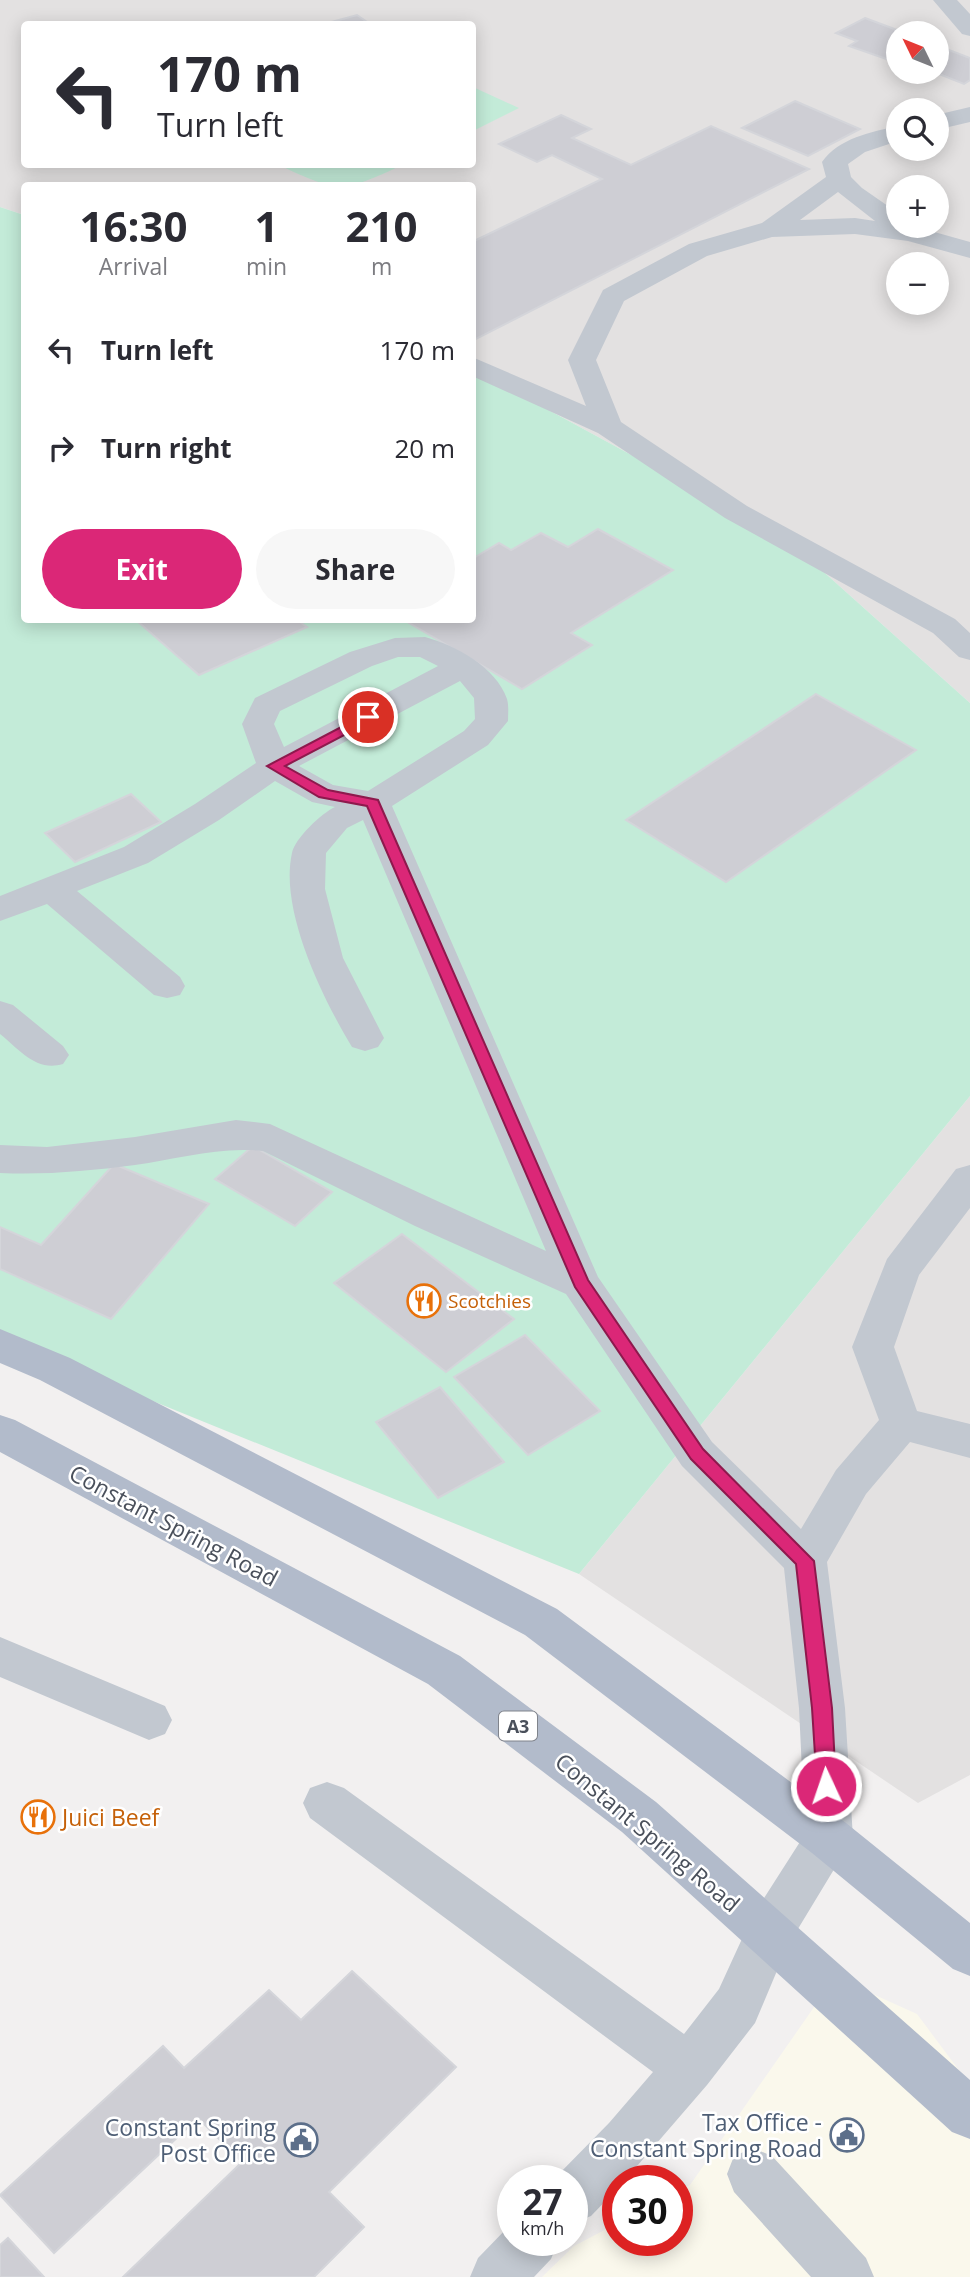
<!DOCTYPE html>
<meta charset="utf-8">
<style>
body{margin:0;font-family:"Open Sans",sans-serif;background:#f7f7f7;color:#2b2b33;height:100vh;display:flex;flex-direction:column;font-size:26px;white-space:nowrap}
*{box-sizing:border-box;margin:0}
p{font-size:23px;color:#7c7c81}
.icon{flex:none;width:38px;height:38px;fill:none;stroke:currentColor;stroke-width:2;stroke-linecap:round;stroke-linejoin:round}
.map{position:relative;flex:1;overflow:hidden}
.side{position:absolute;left:21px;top:182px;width:455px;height:441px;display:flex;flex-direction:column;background:#fff;border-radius:7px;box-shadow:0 4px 18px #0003}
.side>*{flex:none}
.hud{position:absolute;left:21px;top:21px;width:455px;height:147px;border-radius:7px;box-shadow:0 4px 18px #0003;background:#fff;color:#2b2b33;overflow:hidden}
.needle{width:46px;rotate:313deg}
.buttons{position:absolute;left:886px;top:21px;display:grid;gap:14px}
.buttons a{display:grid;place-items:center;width:63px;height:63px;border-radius:50%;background:#fff;box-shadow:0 4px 18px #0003;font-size:35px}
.speed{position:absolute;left:497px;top:2165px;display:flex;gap:14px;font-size:35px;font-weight:700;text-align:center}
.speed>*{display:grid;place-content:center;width:91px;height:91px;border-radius:50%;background:#fff;box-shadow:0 4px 18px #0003;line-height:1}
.speed small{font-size:18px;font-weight:400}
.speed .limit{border:10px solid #d22;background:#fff;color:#111}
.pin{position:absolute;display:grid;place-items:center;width:60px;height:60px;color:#fff;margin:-30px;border:4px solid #fff;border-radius:50%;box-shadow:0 2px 7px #0007}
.me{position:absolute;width:77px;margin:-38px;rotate:357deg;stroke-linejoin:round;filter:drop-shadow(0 0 5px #0008)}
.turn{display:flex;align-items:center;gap:24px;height:147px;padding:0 21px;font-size:32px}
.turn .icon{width:91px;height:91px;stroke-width:2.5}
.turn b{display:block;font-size:49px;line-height:60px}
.eta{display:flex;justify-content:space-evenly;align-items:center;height:119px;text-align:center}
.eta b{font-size:42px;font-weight:700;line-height:49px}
.primary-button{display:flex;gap:14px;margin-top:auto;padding:14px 21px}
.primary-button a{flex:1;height:80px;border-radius:42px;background:#db2777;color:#fff;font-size:28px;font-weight:700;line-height:80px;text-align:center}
.primary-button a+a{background:#f7f7f7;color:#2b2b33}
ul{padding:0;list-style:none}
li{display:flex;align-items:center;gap:21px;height:98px;padding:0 21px}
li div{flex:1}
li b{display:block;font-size:26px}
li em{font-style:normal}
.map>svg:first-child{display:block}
.commercial{fill:#faf8ec}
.education{fill:#e3e1e1;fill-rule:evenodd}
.green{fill:#c3ebd8}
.building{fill:#ceced4;stroke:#d4d5da;stroke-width:2}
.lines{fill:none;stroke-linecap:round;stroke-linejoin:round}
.minor{fill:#c2c8d0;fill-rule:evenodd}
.major{fill:#b2bbcb;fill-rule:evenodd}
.route{fill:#db2777;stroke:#8e194d;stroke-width:2}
.labels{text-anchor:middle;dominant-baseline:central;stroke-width:5;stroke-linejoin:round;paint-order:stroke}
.shield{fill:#fff;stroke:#80848c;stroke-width:2}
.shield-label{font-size:18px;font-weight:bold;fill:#4a505b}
.food-label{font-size:19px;fill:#c56008;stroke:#fff;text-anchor:start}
.near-street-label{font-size:23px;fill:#4a505b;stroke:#fff}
.near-food-label{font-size:23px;fill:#c56008;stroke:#fff;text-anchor:start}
.near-service-label{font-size:23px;fill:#4e5e75;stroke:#fff;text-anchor:end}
</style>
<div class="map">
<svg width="970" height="2277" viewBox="0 0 970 2277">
<rect width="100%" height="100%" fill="#f2f0f0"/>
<path class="commercial" d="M 835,1977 L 917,2014 L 970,2085 L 970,2277 L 542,2277 L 574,2246 L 618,2223 L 618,2240 L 677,2240 L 677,2191 L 690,2185 Z"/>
<path class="education" d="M 0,0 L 970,0 L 970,703 L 788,540 L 473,369 L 472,186 L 24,186 L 24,215 L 0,207 ZM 24,24 L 472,24 L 472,164 L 24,164 ZM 898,33 L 936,33 L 936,72 L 898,72 ZM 898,110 L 936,110 L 936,149 L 898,149 ZM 898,187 L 936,187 L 936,226 L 898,226 ZM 898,264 L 936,264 L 936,303 L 898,303 Z
M 970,1096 L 970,1775 L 918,1803 L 579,1574 Z"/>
<path class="green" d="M 473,87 L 519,108 L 473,131 Z
M 279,165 L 402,165 C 343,193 338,193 279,165 Z
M 0,207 L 24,215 L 24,620 L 472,620 L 473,369 L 788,540 L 970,703 L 970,1096 L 579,1574 L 0,1339 Z"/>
<path class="building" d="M 357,15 L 370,24 L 324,24 Z
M 865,18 L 905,33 L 898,33 L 898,63 L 849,46 L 857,41 L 836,33 Z
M 936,45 L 970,58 L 970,80 L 964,84 L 934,72 L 936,72 Z
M 795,101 L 860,129 L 808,156 L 742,128 Z
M 561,115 L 591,129 L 572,138 L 631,165 L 711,126 L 809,169 L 476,339 L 472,337 L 472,242 L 602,179 L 552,155 L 537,162 L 499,144 Z
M 598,529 L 673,570 L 571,633 L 592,645 L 522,689 L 404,620 L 472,620 L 472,559 L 499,543 L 511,550 L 541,533 L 568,547 Z
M 136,620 L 297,620 L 307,627 L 199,675 Z
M 816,694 L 916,750 L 726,882 L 626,820 Z
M 131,794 L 161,822 L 75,862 L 45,833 Z
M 253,1146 L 332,1192 L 295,1226 L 215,1179 Z
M 114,1164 L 209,1204 L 111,1319 L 0,1269 L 0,1227 L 41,1245 Z
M 402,1234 L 514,1319 L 446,1372 L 334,1283 Z
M 525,1335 L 600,1411 L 528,1455 L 454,1377 Z
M 440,1387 L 504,1462 L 438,1498 L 376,1422 Z
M 352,1971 L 456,2067 L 329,2192 L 364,2227 L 314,2277 L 123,2277 L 242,2162 L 198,2118 L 54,2253 L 0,2195 L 163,2046 L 184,2068 L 269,1990 L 301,2020 Z
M 8,2238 L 44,2277 L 0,2277 L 0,2245 Z"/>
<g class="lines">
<path class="minor" d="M 933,0 L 957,0 L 970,14 L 970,36 L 962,34 Z
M 970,107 L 970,122 L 936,130 L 936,115 Z
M 898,126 L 898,141 L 865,152 L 848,164 L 851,177 L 862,188 L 898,213 L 898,226 L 913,226 L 970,242 L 970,258 L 908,241 L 855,234 L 772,237 L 707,256 L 624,301 L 596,360 L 621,422 L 747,506 L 955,619 L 970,633 L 970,660 L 959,657 L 933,633 L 725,518 L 598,433 L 472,376 L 472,357 L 586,406 L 568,360 L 603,290 L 689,244 L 762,223 L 826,177 L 822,162 C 839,138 871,132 898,126 ZM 838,192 L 875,221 L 855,218 L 800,220 Z
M 425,637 C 455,645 496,667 507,699 C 509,706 508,714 508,721 L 488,745 L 392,806 L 598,1277 L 712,1442 L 801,1529 L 836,1470 L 879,1420 L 852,1347 L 887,1259 L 956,1169 L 970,1165 L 970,1208 L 919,1275 L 894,1347 L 917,1411 L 970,1424 L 970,1458 L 910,1442 L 866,1494 L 827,1562 L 845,1708 L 853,1838 L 787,1947 L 755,2023 L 707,2085 L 625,2180 L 618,2180 L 618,2188 L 591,2216 L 572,2224 L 572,2180 L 553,2180 L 609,2123 L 653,2072 L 310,1818 L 303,1803 L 310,1788 L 327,1782 L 344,1788 L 684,2034 L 719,1989 L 752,1917 L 805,1834 L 799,1708 L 784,1568 L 682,1466 L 566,1294 L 415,1226 L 263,1151 C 219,1146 178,1159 135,1165 C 89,1171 46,1175 0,1173 L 0,1145 L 47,1147 L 135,1137 L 236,1120 L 270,1124 L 546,1251 L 363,820 L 347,828 L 326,853 L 325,889 L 343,958 L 384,1038 L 378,1047 L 365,1051 L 352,1047 C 323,999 279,910 292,853 C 295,838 322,813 335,807 L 312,802 L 275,781 L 219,820 L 148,863 L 77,891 L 180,977 L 185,986 L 180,995 L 167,998 L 154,995 L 47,904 L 0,921 L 0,896 L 124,847 L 195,804 L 256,763 L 242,724 L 255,698 L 350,652 L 395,638 ZM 398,657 L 420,657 L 438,666 L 284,747 L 274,724 L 280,711 L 372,666 ZM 460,681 L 474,698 L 475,719 L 464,731 L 368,791 L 333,785 L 299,766 Z
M 0,1001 L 13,1005 L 63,1046 L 69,1055 L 63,1064 C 36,1072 20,1050 0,1034 Z
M 0,1637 L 165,1706 L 172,1720 L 165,1734 L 149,1740 L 0,1677 Z
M 753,2148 L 772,2156 L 866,2258 L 874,2277 L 811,2277 L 734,2192 L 727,2174 L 734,2156 Z
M 513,2222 L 513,2240 L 559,2240 L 551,2259 L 534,2277 L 470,2277 L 478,2258 Z"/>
<path class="major" d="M 0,1329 L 70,1358 L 557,1609 L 846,1823 L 970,1923 L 970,1976 L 953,1969 L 812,1853 L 525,1635 L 40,1380 L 0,1363 Z
M 0,1415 L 15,1420 L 460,1656 L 656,1802 L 970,2080 L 970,2139 L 952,2132 L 622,1832 L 428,1684 L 0,1452 Z"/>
</g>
<path class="route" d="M 368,713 L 375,717 L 373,720 L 285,766 L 328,790 L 378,800 L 588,1280 L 703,1449 L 814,1561 L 832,1708 L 836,1786 L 833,1792 L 826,1794 L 819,1792 L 817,1786 L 812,1708 L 796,1564 L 691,1459 L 575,1287 L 367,806 L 319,797 L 267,766 Z"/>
<defs>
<symbol id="restaurant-ring" viewBox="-11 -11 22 22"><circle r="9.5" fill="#fff" stroke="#e8710a" stroke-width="1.5"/><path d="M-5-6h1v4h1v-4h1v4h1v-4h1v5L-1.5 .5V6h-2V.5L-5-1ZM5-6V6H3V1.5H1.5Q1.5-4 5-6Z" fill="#e8710a"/></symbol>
<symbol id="civic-ring" viewBox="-11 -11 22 22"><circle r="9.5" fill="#fff" stroke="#5c6f8a" stroke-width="1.5"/><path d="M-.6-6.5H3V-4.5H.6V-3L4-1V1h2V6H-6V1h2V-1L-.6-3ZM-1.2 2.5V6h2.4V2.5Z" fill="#5c6f8a"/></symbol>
</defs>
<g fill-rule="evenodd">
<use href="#restaurant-ring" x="405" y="1282" width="38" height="38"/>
<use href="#restaurant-ring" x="19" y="1798" width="38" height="38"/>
<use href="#civic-ring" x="828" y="2116" width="38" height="38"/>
<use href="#civic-ring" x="282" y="2121" width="38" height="38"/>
</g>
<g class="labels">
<rect class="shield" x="499" y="1711.5" width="38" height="29" rx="5"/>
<g class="shield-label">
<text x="518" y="1726">A3</text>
</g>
<g class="food-label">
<text x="448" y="1301">Scotchies</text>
</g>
<g class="near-street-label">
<text transform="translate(174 1525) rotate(28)">Constant Spring Road</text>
<text transform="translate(648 1832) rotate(40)">Constant Spring Road</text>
</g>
<g class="near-food-label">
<text x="62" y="1817">Juici Beef</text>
</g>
<g class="near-service-label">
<text x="822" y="2122">Tax Office -<tspan x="822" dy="26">Constant Spring Road</tspan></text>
<text x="276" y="2127">Constant Spring<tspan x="276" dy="26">Post Office</tspan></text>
</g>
</g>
</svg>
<div class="buttons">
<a><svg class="needle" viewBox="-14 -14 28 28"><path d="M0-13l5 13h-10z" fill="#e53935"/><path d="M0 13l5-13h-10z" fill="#7c7c81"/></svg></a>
<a><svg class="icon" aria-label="search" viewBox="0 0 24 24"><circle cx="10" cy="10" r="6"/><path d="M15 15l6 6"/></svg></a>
<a>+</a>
<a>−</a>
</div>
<div class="speed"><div>27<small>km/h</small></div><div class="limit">30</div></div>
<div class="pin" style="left:368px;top:717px;background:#d93025"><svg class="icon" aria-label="arrive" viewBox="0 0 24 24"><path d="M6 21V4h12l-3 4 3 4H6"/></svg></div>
<svg class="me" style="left:826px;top:1786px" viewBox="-20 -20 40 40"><circle r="17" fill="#db2777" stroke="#fff" stroke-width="3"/><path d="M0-11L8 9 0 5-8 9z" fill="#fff"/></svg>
<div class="hud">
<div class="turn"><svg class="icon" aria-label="left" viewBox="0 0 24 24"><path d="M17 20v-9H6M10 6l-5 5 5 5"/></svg><div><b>170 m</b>Turn left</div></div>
</div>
<section class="side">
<div class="eta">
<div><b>16:30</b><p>Arrival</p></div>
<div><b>1</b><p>min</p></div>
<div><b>210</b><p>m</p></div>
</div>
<ul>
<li><svg class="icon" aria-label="left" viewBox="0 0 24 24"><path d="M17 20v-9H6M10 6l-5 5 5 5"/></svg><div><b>Turn left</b></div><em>170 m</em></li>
<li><svg class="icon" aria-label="right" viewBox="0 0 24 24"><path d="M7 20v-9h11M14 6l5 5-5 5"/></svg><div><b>Turn right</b></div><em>20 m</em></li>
</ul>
<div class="primary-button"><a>Exit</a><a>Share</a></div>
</section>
</div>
